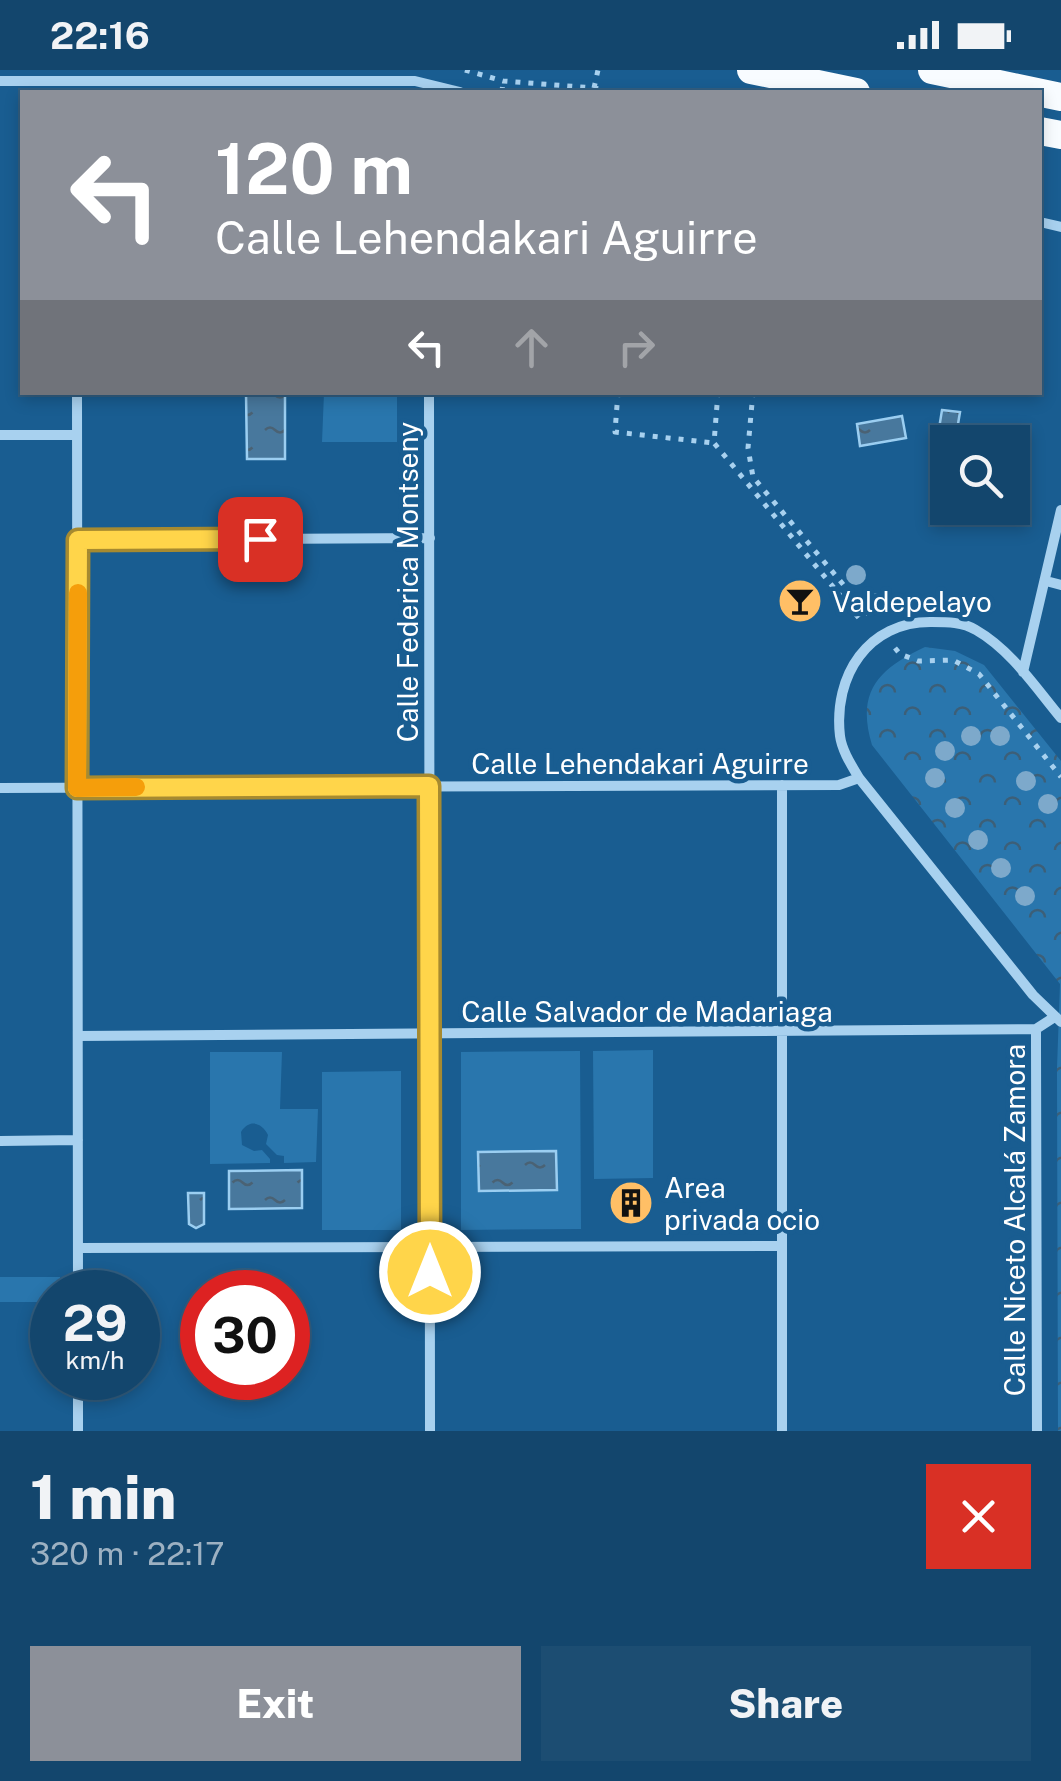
<!DOCTYPE html>
<meta charset="utf-8">
<style>
body{margin:0;font-family:"Public Sans",sans-serif;background:#1c4d72;color:#f1f3f6;height:100vh;display:flex;flex-direction:column;font-size:38px;white-space:nowrap}
*{box-sizing:border-box;margin:0}
p{font-size:32px;color:#9db1c2}
.icon{flex:none;width:55px;height:55px;fill:none;stroke:currentColor;stroke-width:2;stroke-linecap:round;stroke-linejoin:round}
.map{position:relative;height:1361px;overflow:hidden}
.side{display:flex;flex-direction:column;background:#13466d;flex:1}
.side>*{flex:none}
.banner{position:absolute;left:20px;top:20px;width:1022px;height:305px;border-radius:0px;box-shadow:0 5px 15px #0003,0 0 0 2px #325e80;background:#8c9099;color:#fff;overflow:hidden}
.controls{position:absolute;left:930px;top:355px;display:grid;gap:20px}
.controls a{display:grid;place-items:center;width:100px;height:100px;border-radius:0px;background:#13466d;box-shadow:0 5px 15px #0003,0 0 0 2px #325e80;font-size:50px}
.speed{position:absolute;left:30px;top:1200px;display:flex;gap:20px;font-size:50px;font-weight:700;text-align:center}
.speed>*{display:grid;place-content:center;width:130px;height:130px;border-radius:50%;background:#13466d;box-shadow:0 5px 15px #0003,0 0 0 2px #325e80;line-height:1}
.speed small{font-size:25px;font-weight:400}
.speed .limit{border:15px solid #d22;background:#fff;color:#111}
.pin{position:absolute;display:grid;place-items:center;width:85px;height:85px;color:#fff;margin:-42px;border-radius:20px;box-shadow:0 5px 15px #0006}
.me{position:absolute;width:110px;margin:-55px;rotate:0deg;stroke-linejoin:round;filter:drop-shadow(0 0 8px #0008)}
.turn{display:flex;align-items:center;gap:35px;height:210px;padding:0 30px;font-size:45px}
.turn .icon{width:130px;height:130px;stroke-width:2.5}
.turn b{display:block;font-size:70px;line-height:85px}
.lanes{display:flex;align-items:center;height:95px;padding:0 30px;background:#0003;justify-content:center;gap:50px;direction:ltr}
.lanes .off{opacity:.35}
.round{display:grid;place-items:center;flex:none;width:105px;height:105px;border-radius:0px;background:#1c4d72}
.summary{display:flex;align-items:center;justify-content:space-between;height:170px;padding:0 30px}
h1{font-size:60px;font-weight:800;line-height:75px}
.primary-button{display:flex;gap:20px;margin-top:auto;padding:20px 30px}
.primary-button a{flex:1;height:115px;border-radius:0px;background:#8c9099;color:#fff;font-size:40px;font-weight:800;line-height:115px;text-align:center}
.primary-button a+a{background:#1c4d72;color:#f1f3f6}
.status{display:flex;justify-content:space-between;align-items:center;height:70px;padding:0 50px;background:#13466d;direction:ltr}
.status svg{height:28px;fill:currentColor}
.map>svg:first-child{display:block}
.grass{fill:#2976ad}
.park{fill:url(#park-crowns)}
.water{fill:url(#water-ripples);stroke:#9bcef1;stroke-width:2.5}
.lines{fill:none;stroke-linecap:round;stroke-linejoin:round}
.path{stroke:#a8d1ef;stroke-width:5;stroke-dasharray:5 8;stroke-linecap:butt}
.minor{stroke:#a8d1ef;stroke-width:10}
.trunk{stroke:#f8fcff;stroke-width:28}
.tree{fill:#7da9cb}
.route-casing{stroke:#a68a30;stroke-width:25}
.route{stroke:#ffd54a;stroke-width:18}
.slow{stroke:#f59e0b;stroke-width:18}
.labels{text-anchor:middle;dominant-baseline:central;stroke-width:9;stroke-linejoin:round;paint-order:stroke}
.street-label{font-size:28px;fill:#fff;stroke:#195d91}
.poi-label{font-size:28px;fill:#fff;stroke:#195d91;text-anchor:start}
</style>
<div class="status"><b>22:16</b><svg viewBox="0 0 49 12"><path d="M0 12V9h3v3zM5 12V6h3v6zM10 12V3h3v9zM15 12V0h3v12zM26 1h20v11H26zM47 4h2v5h-2z"/></svg></div>
<div class="map">
<svg width="1061" height="1361" viewBox="0 0 1061 1361">
<defs>
<pattern id="park-crowns" width="20" height="18" patternUnits="userSpaceOnUse" patternTransform="scale(2.5)"><rect width="20" height="18" fill="#2976ad"/><path d="M2 6a3 3 0 1 1 6 0M12 15a3 3 0 1 1 6 0" fill="none" stroke="#3c5f78"/></pattern>
<pattern id="water-ripples" width="26" height="14" patternUnits="userSpaceOnUse" patternTransform="scale(2.5)"><rect width="26" height="14" fill="#48789d"/><path d="M2 4q2-2 4 0t4 0M15 11q2-2 4 0t4 0" fill="none" stroke="#4a6274"/></pattern>
</defs>
<rect width="100%" height="100%" fill="#195d91"/>
<path class="grass" d="M 324,323 L 397,323 L 397,372 L 322,372 Z
M 653,980 L 653,1108 L 594,1109 L 593,981 Z
M 580,981 L 581,1159 L 461,1160 L 461,982 Z
M 210,982 L 282,982 L 280,1039 L 318,1039 L 316,1092 L 284,1093 L 284,1086 L 277,1085 L 266,1074 L 268,1065 C 262,1052 249,1049 241,1062 L 242,1075 L 254,1081 L 262,1080 L 270,1089 L 270,1093 L 210,1094 Z
M 401,1001 L 401,1160 L 322,1160 L 322,1002 Z
M 0,1207 L 60,1207 L 60,1222 L 52,1222 L 52,1232 L 0,1232 Z"/>
<path class="park" d="M 925,577 L 955,581 L 984,595 L 1061,691 L 1061,1361 L 1058,1361 L 1057,999 L 1060,914 L 872,675 C 856,622 878,599 925,577 Z"/>
<path class="water" d="M 246,323 L 285,323 L 285,389 L 247,389 Z
M 942,340 L 960,342 L 955,372 L 937,371 Z
M 902,346 L 906,368 L 860,376 L 857,354 Z
M 556,1081 L 557,1120 L 479,1121 L 478,1082 Z
M 302,1100 L 302,1138 L 229,1139 L 229,1101 Z
M 188,1123 L 204,1123 L 204,1154 L 196,1158 L 189,1154 Z"/>
<g class="lines">
<path class="path" d="M 465,0 L 503,11 L 594,18 L 614,22
M 594,18 L 598,0
M 502,22 L 503,11
M 618,322 L 615,362 L 714,373
M 718,322 L 714,373 L 863,553
M 753,322 L 748,378 L 753,407 L 873,550
M 895,578 L 900,584 L 918,591 L 953,590 L 979,604 L 1061,707"/>
<path class="minor" d="M 0,11 L 415,11 L 460,22
M 1040,152 L 1061,157
M 77,322 L 78,1222
M 429,322 L 430,1361
M 0,365 L 77,365
M 78,470 L 430,468
M 1046,511 L 1061,515
M 1023,602 L 1061,440
M 1061,648 C 1036,618 1011,580 976,560 C 963,552 947,552 932,552 C 868,551 833,606 840,666 C 842,681 852,696 859,708 L 1033,925 L 1061,952
M 0,718 L 839,715 L 859,708
M 78,966 L 1036,959
M 0,1071 L 78,1070
M 78,1178 L 782,1176
M 78,1361 L 78,1308
M 782,1361 L 782,715
M 1037,1361 L 1036,976 L 1036,959 L 1053,948"/>
<path class="trunk" d="M 751,0 L 856,22
M 932,0 L 1061,27
M 1040,61 L 1061,65"/>
</g>
<g class="tree">
<circle cx="856" cy="505" r="10"/>
<circle cx="877" cy="533" r="10"/>
<circle cx="971" cy="666" r="10"/>
<circle cx="1000" cy="666" r="10"/>
<circle cx="945" cy="681" r="10"/>
<circle cx="935" cy="708" r="10"/>
<circle cx="1026" cy="711" r="10"/>
<circle cx="1048" cy="734" r="10"/>
<circle cx="955" cy="738" r="10"/>
<circle cx="978" cy="770" r="10"/>
<circle cx="1001" cy="798" r="10"/>
<circle cx="1025" cy="826" r="10"/>
</g>
<g class="lines">
<defs>
<path id="route" d="M 260,469 L 78,470 L 77,718 L 429,716 L 430,1202"/>
</defs>
<use href="#route" class="route-casing"/>
<use href="#route" class="route"/>
<path class="slow" d="M 78,523 L 77,718 L 136,717"/>
</g>
<defs>
<symbol id="bar-disc" viewBox="-11 -11 22 22"><circle r="9.5" fill="#ffbf66" stroke="#195d91"/><path d="M-6-5H6L.8 .8V4.5H3.5V6h-7V4.5H-.8V.8Z" fill="#111"/></symbol>
<symbol id="building-disc" viewBox="-11 -11 22 22"><circle r="9.5" fill="#ffbf66" stroke="#195d91"/><path d="M-4-6H4V6H1V3H-1V6H-4ZM-2.5-4.3h1.7v1.8h-1.7ZM.8-4.3h1.7v1.8H.8ZM-2.5-1h1.7V.8h-1.7ZM.8-1h1.7V.8H.8Z" fill="#111"/></symbol>
</defs>
<g fill-rule="evenodd">
<use href="#bar-disc" x="775" y="506" width="50" height="50"/>
<use href="#building-disc" x="606" y="1108" width="50" height="50"/>
</g>
<g class="labels">
<g class="street-label">
<text transform="translate(407 512) rotate(-90)">Calle Federica Montseny</text>
<text x="640" y="693">Calle Lehendakari Aguirre</text>
<text x="647" y="941">Calle Salvador de Madariaga</text>
<text transform="translate(1014 1150) rotate(-90)">Calle Niceto Alcalá Zamora</text>
</g>
<g class="poi-label">
<text x="832" y="531">Valdepelayo</text>
<text x="664" y="1117">Area<tspan x="664" dy="32">privada ocio</tspan></text>
</g>
</g>
</svg>
<div class="controls">
<a><svg class="icon" aria-label="search" viewBox="0 0 24 24"><circle cx="10" cy="10" r="6"/><path d="M15 15l6 6"/></svg></a>
</div>
<div class="speed"><div>29<small>km/h</small></div><div class="limit">30</div></div>
<div class="pin" style="left:260px;top:469px;background:#d93025"><svg class="icon" aria-label="arrive" viewBox="0 0 24 24"><path d="M6 21V4h12l-3 4 3 4H6"/></svg></div>
<svg class="me" style="left:430px;top:1202px" viewBox="-20 -20 40 40"><circle r="17" fill="#ffd54a" stroke="#fff" stroke-width="3"/><path d="M0-11L8 9 0 5-8 9z" fill="#fff"/></svg>
<div class="banner">
<div class="turn"><svg class="icon" aria-label="left" viewBox="0 0 24 24"><path d="M17 20v-9H6M10 6l-5 5 5 5"/></svg><div><b>120 m</b>Calle Lehendakari Aguirre</div></div>
<div class="lanes"><svg class="icon" aria-label="left" viewBox="0 0 24 24"><path d="M17 20v-9H6M10 6l-5 5 5 5"/></svg><svg class="icon off" aria-label="ahead" viewBox="0 0 24 24"><path d="M12 20V5M6 11l6-6 6 6"/></svg><svg class="icon off" aria-label="right" viewBox="0 0 24 24"><path d="M7 20v-9h11M14 6l5 5-5 5"/></svg></div>
</div>
</div>
<section class="side">
<div class="summary"><div><h1>1 min</h1><p>320 m · 22:17</p></div><a class="round" style="background:#d93025;color:#fff"><svg class="icon" aria-label="close" viewBox="0 0 24 24"><path d="M6 6l12 12M18 6L6 18"/></svg></a></div>
<div class="primary-button"><a>Exit</a><a>Share</a></div>
</section>
